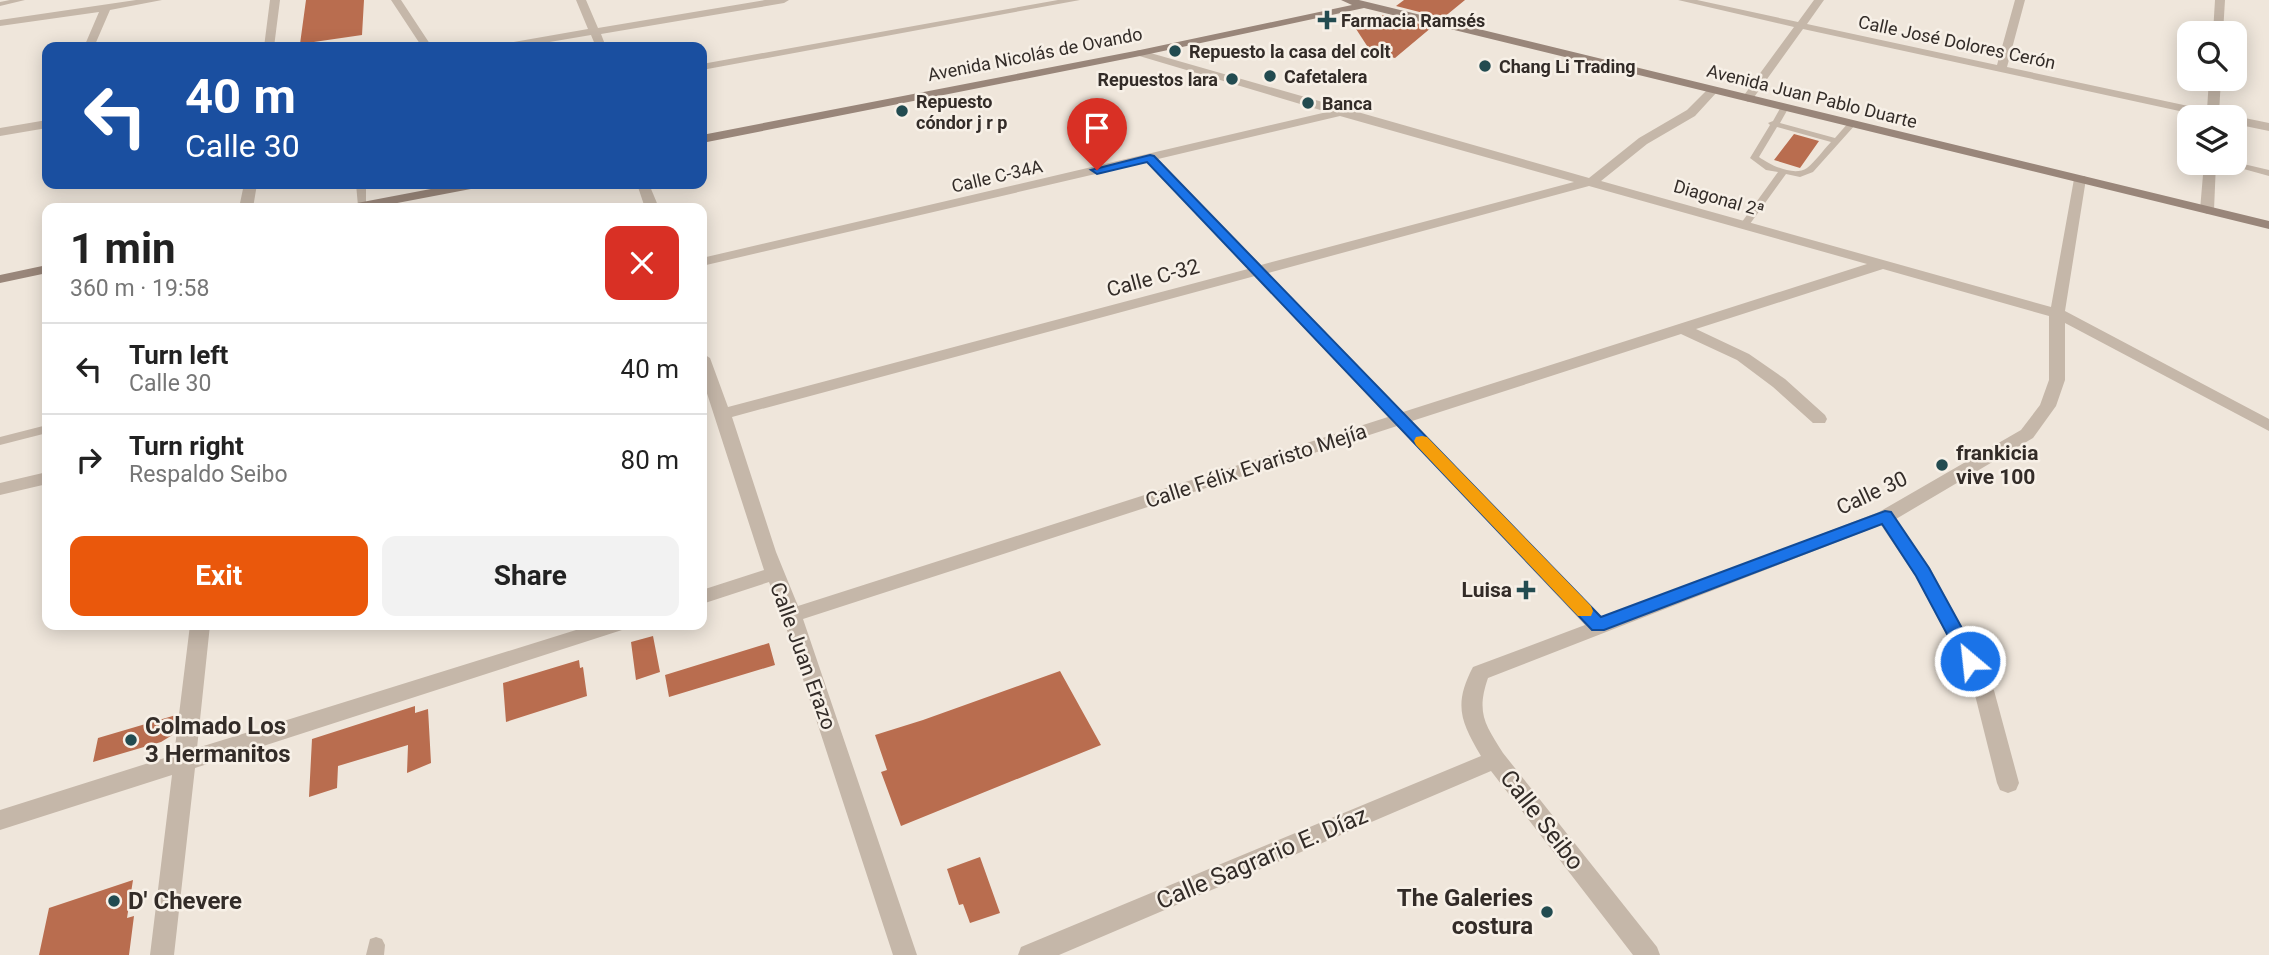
<!DOCTYPE html>
<meta charset="utf-8">
<style>
body{margin:0;font-family:Roboto,sans-serif;background:#f2f2f2;color:#222;height:100vh;display:flex;flex-direction:column;font-size:26px;white-space:nowrap}
*{box-sizing:border-box;margin:0}
p{font-size:23px;color:#767676}
.icon{flex:none;width:38px;height:38px;fill:none;stroke:currentColor;stroke-width:2;stroke-linecap:round;stroke-linejoin:round}
.map{position:relative;flex:1;overflow:hidden}
.sheet{position:absolute;left:42px;top:203px;width:665px;height:427px;display:flex;flex-direction:column;background:#fff;border-radius:14px;box-shadow:0 4px 18px #0003}
.sheet>*{flex:none}
.top-card{position:absolute;left:42px;top:42px;width:665px;height:147px;border-radius:14px;box-shadow:0 4px 18px #0003;background:#1a4fa0;color:#fff;overflow:hidden}
.tools{position:absolute;left:2177px;top:21px;display:grid;gap:14px}
.tools a{display:grid;place-items:center;width:70px;height:70px;border-radius:14px;background:#fff;box-shadow:0 4px 18px #0003;font-size:35px}
.pin{position:absolute;display:grid;place-items:center;width:60px;height:60px;color:#fff;margin:-72px -30px;border-radius:50% 50% 50% 0;rotate:-45deg;box-shadow:0 0 7px #0007}
.pin .icon{rotate:45deg}
.me{position:absolute;width:77px;margin:-38px;rotate:332deg;stroke-linejoin:round;filter:drop-shadow(0 0 5px #0008)}
.turn{display:flex;align-items:center;gap:24px;height:147px;padding:0 28px;font-size:32px}
.turn .icon{width:91px;height:91px;stroke-width:2.5}
.turn b{display:block;font-size:49px;line-height:60px}
.round{display:grid;place-items:center;flex:none;width:74px;height:74px;border-radius:14px;background:#f2f2f2}
.headline{display:flex;align-items:center;justify-content:space-between;height:119px;padding:0 28px}
h1{font-size:42px;font-weight:700;line-height:52px}
.cta{display:flex;gap:14px;margin-top:auto;padding:14px 28px}
.cta a{flex:1;height:80px;border-radius:14px;background:#ea580c;color:#fff;font-size:28px;font-weight:700;line-height:80px;text-align:center}
.cta a+a{background:#f2f2f2;color:#222}
ul{padding:0;list-style:none}
li{display:flex;align-items:center;gap:21px;height:91px;padding:0 28px;border-top:2px solid #e0e0e0}
li div{flex:1}
li b{display:block;font-size:26px}
li em{font-style:normal}
.map>svg:first-child{display:block}
.building{fill:#b96d4f}
.lines{fill:none;stroke-linecap:round;stroke-linejoin:round}
.service{fill:#c5b7a9;fill-rule:evenodd}
.minor{fill:#c5b7a9;fill-rule:evenodd}
.secondary{fill:#99867a;fill-rule:evenodd}
.route{fill:#1a73e8;stroke:#114b97;stroke-width:2}
.slow{fill:#f59e0b}
.poi-dot{fill:#224b50;stroke:#f7f0e7;stroke-width:2.5}
.labels{text-anchor:middle;dominant-baseline:central;stroke-width:5;stroke-linejoin:round;paint-order:stroke}
.far-poi-label{font-size:18px;font-weight:bold;fill:#332c28;stroke:#f7f0e7;text-anchor:start}
.far-street-label{font-size:18px;fill:#332c28;stroke:#f7f0e7}
.street-label{font-size:21px;fill:#332c28;stroke:#f7f0e7}
.poi-label{font-size:21px;font-weight:bold;fill:#332c28;stroke:#f7f0e7;text-anchor:start}
.near-poi-label{font-size:24px;font-weight:bold;fill:#332c28;stroke:#f7f0e7;text-anchor:start}
.near-street-label{font-size:24px;fill:#332c28;stroke:#f7f0e7}
</style>
<div class="map">
<svg width="2269" height="955" viewBox="0 0 2269 955">
<rect width="100%" height="100%" fill="#efe6db"/>
<path class="building" d="M 306,0 L 364,0 L 362,35 L 300,44 Z
M 1404,0 L 1465,0 L 1443,18 L 1396,6 Z
M 1347,15 L 1376,21 L 1383,15 L 1432,27 L 1395,58 L 1371,52 Z
M 1794,134 L 1819,141 L 1800,168 L 1774,160 Z
M 653,636 L 660,672 L 636,680 L 631,642 Z
M 769,643 L 775,665 L 669,697 L 665,675 Z
M 579,660 L 580,668 L 583,667 L 587,696 L 506,722 L 503,683 Z
M 1060,671 L 1101,745 L 901,826 L 881,772 L 887,770 L 875,735 L 923,720 Z
M 415,706 L 415,713 L 428,709 L 431,763 L 407,773 L 408,745 L 338,766 L 337,788 L 309,797 L 312,739 Z
M 176,715 L 174,734 L 161,742 L 93,762 L 98,738 Z
M 980,857 L 1000,913 L 970,923 L 963,904 L 959,905 L 947,869 Z
M 133,880 L 127,918 L 134,916 L 129,955 L 39,955 L 49,908 Z"/>
<g class="lines">
<path class="service" d="M 10,0 L 25,0 L 0,6 L 0,2 Z
M 1782,105 L 1789,107 L 1780,123 L 1835,138 L 1849,122 L 1856,124 L 1813,172 L 1800,177 L 1786,174 L 1747,228 L 1741,228 L 1739,226 L 1778,172 L 1766,170 L 1750,158 L 1770,125 L 1768,123 L 1773,121 ZM 1777,127 L 1831,142 C 1823,150 1816,161 1807,168 C 1794,177 1770,165 1759,157 Z
M 2235,162 L 2269,170 L 2269,176 L 2222,163 Z
M 356,184 L 366,184 L 366,208 L 360,208 L 358,206 Z
M 47,425 L 47,433 L 0,445 L 0,437 Z
M 376,937 L 382,939 L 385,945 L 384,955 L 366,955 L 370,939 Z"/>
<path class="minor" d="M 136,0 L 162,0 L 110,10 L 94,47 L 84,47 L 99,12 L 0,26 L 0,20 Z
M 270,0 L 280,0 L 274,47 L 264,47 Z
M 391,0 L 401,0 L 432,47 L 422,47 Z
M 576,0 L 586,0 L 598,28 L 765,0 L 789,0 L 784,3 L 601,34 L 606,47 L 596,47 L 591,35 L 520,47 L 497,47 L 502,44 L 588,29 Z
M 1058,0 L 1080,0 L 702,70 L 702,64 Z
M 1678,0 L 1697,0 L 1798,22 L 1814,0 L 1824,0 L 1807,24 L 1997,65 L 2015,0 L 2025,0 L 2007,67 L 2207,110 L 2209,79 L 2221,79 L 2219,113 L 2228,117 L 2207,117 L 1803,29 L 1752,100 L 1748,102 L 1742,98 L 1794,27 Z
M 2215,0 L 2225,0 L 2223,33 L 2213,33 Z
M 1140,50 L 1589,178 L 1639,138 L 1687,110 L 1709,88 L 1717,88 L 1717,92 L 1695,116 L 1647,144 L 1601,181 L 2051,307 L 2074,179 L 2075,176 L 2085,176 L 2086,179 L 2065,311 L 2269,419 L 2269,431 L 2065,323 L 2065,380 L 2056,406 L 2033,438 L 1896,519 L 1930,568 L 1992,683 L 2019,783 L 2016,790 L 2008,793 L 2000,790 L 1997,783 L 1972,683 L 1916,577 L 1881,525 L 1488,678 C 1476,713 1485,724 1503,753 L 1657,947 L 1660,955 L 1633,955 L 1491,771 L 1059,955 L 1018,955 L 1021,947 L 1481,756 C 1461,722 1453,705 1473,667 L 1585,625 L 1397,426 L 803,619 L 917,955 L 893,955 L 782,615 L 769,582 L 702,604 L 702,590 L 764,570 L 702,378 L 702,353 L 710,358 L 728,407 L 1248,269 L 1147,162 L 702,266 L 702,258 L 1327,112 L 1136,55 L 1136,51 ZM 1340,116 L 1574,182 L 1261,265 L 1158,159 ZM 1589,186 L 1867,264 L 1403,412 L 1268,273 ZM 1883,269 L 2049,316 L 2049,380 L 2040,405 L 2021,430 L 1879,512 L 1602,618 L 1412,421 L 1681,334 L 1737,360 L 1773,387 L 1813,423 L 1825,423 L 1827,419 L 1825,415 L 1785,379 L 1749,354 L 1696,329 ZM 1255,276 L 1388,417 L 798,606 L 776,552 L 732,417 Z
M 2235,116 L 2269,123 L 2269,131 L 2235,124 L 2235,117 L 2231,117 Z
M 47,120 L 47,128 L 0,136 L 0,128 Z
M 2204,163 L 2216,163 L 2214,210 L 2207,214 L 2200,210 Z
M 244,184 L 257,184 L 253,208 L 239,208 Z
M 637,184 L 649,184 L 659,208 L 645,208 Z
M 47,472 L 47,484 L 0,495 L 0,483 Z
M 190,625 L 210,625 L 197,748 L 592,625 L 625,625 L 622,630 L 195,768 L 174,955 L 150,955 L 172,775 L 0,830 L 0,810 L 174,755 Z"/>
<path class="secondary" d="M 1341,0 L 1359,0 L 2269,221 L 2269,229 L 1364,8 L 1140,56 L 702,143 L 702,135 L 1140,50 L 1352,5 Z
M 457,184 L 483,184 L 476,188 L 371,208 L 345,208 L 352,204 Z
M 47,265 L 47,273 L 0,283 L 0,275 Z"/>
</g>
<path class="route" d="M 1150,155 L 1154,156 L 1601,617 L 1885,511 L 1891,512 L 1929,568 L 1980,661 L 1977,666 L 1970,668 L 1964,666 L 1916,576 L 1882,524 L 1604,630 L 1592,630 L 1147,162 L 1097,174 L 1091,170 Z"/>
<path class="slow" d="M 1422,436 L 1427,437 L 1591,606 L 1593,611 L 1591,616 L 1578,616 L 1416,445 L 1414,441 L 1416,437 Z"/>
<g class="poi-dot">
<path d="M1323.5 9.5h7v7h7v7h-7v7h-7v-7h-7v-7h7z"/>
<circle cx="1175" cy="51" r="7"/>
<circle cx="1485" cy="66" r="7"/>
<circle cx="1270" cy="76" r="7"/>
<circle cx="1232" cy="79" r="7"/>
<circle cx="1308" cy="103" r="7"/>
<circle cx="902" cy="111" r="7"/>
<circle cx="1942" cy="465" r="7"/>
<path d="M1522.5 579.5h7v7h7v7h-7v7h-7v-7h-7v-7h7z"/>
<circle cx="131" cy="740" r="7"/>
<circle cx="114" cy="901" r="7"/>
<circle cx="1547" cy="912" r="7"/>
</g>
<g class="labels">
<g class="far-poi-label">
<text x="1341" y="20">Farmacia Ramsés</text>
<text x="1189" y="51">Repuesto la casa del colt</text>
<text x="1499" y="66">Chang Li Trading</text>
<text x="1284" y="76">Cafetalera</text>
<text x="1218" y="79" text-anchor="end">Repuestos lara</text>
<text x="916" y="101">Repuesto<tspan x="916" dy="21">cóndor j r p</tspan></text>
<text x="1322" y="103">Banca</text>
</g>
<g class="far-street-label">
<text transform="translate(1957 42) rotate(12)">Calle José Dolores Cerón</text>
<text transform="translate(1035 54) rotate(-11)">Avenida Nicolás de Ovando</text>
<text transform="translate(1812 96) rotate(14)">Avenida Juan Pablo Duarte</text>
<text transform="translate(997 176) rotate(-13)">Calle C-34A</text>
<text transform="translate(1719 198) rotate(16)">Diagonal 2ª</text>
</g>
<g class="street-label">
<text transform="translate(1153 278) rotate(-15)">Calle C-32</text>
<text transform="translate(1256 466) rotate(-18)">Calle Félix Evaristo Mejía</text>
<text transform="translate(1872 493) rotate(-25)">Calle 30</text>
<text transform="translate(803 656) rotate(70)">Calle Juan Erazo</text>
</g>
<g class="poi-label">
<text x="1956" y="453">frankicia<tspan x="1956" dy="24">vive 100</tspan></text>
<text x="1512" y="590" text-anchor="end">Luisa</text>
</g>
<g class="near-poi-label">
<text x="145" y="726">Colmado Los<tspan x="145" dy="28">3 Hermanitos</tspan></text>
<text x="1533" y="898" text-anchor="end">The Galeries<tspan x="1533" dy="28">costura</tspan></text>
<text x="128" y="901">D' Chevere</text>
</g>
<g class="near-street-label">
<text transform="translate(1542 820) rotate(52)">Calle Seibo</text>
<text transform="translate(1262 858) rotate(-23)">Calle Sagrario E. Díaz</text>
</g>
</g>
</svg>
<div class="tools">
<a><svg class="icon" aria-label="search" viewBox="0 0 24 24"><circle cx="10" cy="10" r="6"/><path d="M15 15l6 6"/></svg></a>
<a><svg class="icon" aria-label="layers" viewBox="0 0 24 24"><path d="M12 4l9 5-9 5-9-5zM3 14l9 5 9-5"/></svg></a>
</div>
<div class="pin" style="left:1097px;top:170px;background:#d93025"><svg class="icon" aria-label="arrive" viewBox="0 0 24 24"><path d="M6 21V4h12l-3 4 3 4H6"/></svg></div>
<svg class="me" style="left:1970px;top:661px" viewBox="-20 -20 40 40"><circle r="17" fill="#1a73e8" stroke="#fff" stroke-width="3"/><path d="M0-11L8 9 0 5-8 9z" fill="#fff"/></svg>
<div class="top-card">
<div class="turn"><svg class="icon" aria-label="left" viewBox="0 0 24 24"><path d="M17 20v-9H6M10 6l-5 5 5 5"/></svg><div><b>40 m</b>Calle 30</div></div>
</div>
<section class="sheet">
<div class="headline"><div><h1>1 min</h1><p>360 m · 19:58</p></div><a class="round" style="background:#d93025;color:#fff"><svg class="icon" aria-label="close" viewBox="0 0 24 24"><path d="M6 6l12 12M18 6L6 18"/></svg></a></div>
<ul>
<li><svg class="icon" aria-label="left" viewBox="0 0 24 24"><path d="M17 20v-9H6M10 6l-5 5 5 5"/></svg><div><b>Turn left</b><p>Calle 30</p></div><em>40 m</em></li>
<li><svg class="icon" aria-label="right" viewBox="0 0 24 24"><path d="M7 20v-9h11M14 6l5 5-5 5"/></svg><div><b>Turn right</b><p>Respaldo Seibo</p></div><em>80 m</em></li>
</ul>
<div class="cta"><a>Exit</a><a>Share</a></div>
</section>
</div>
